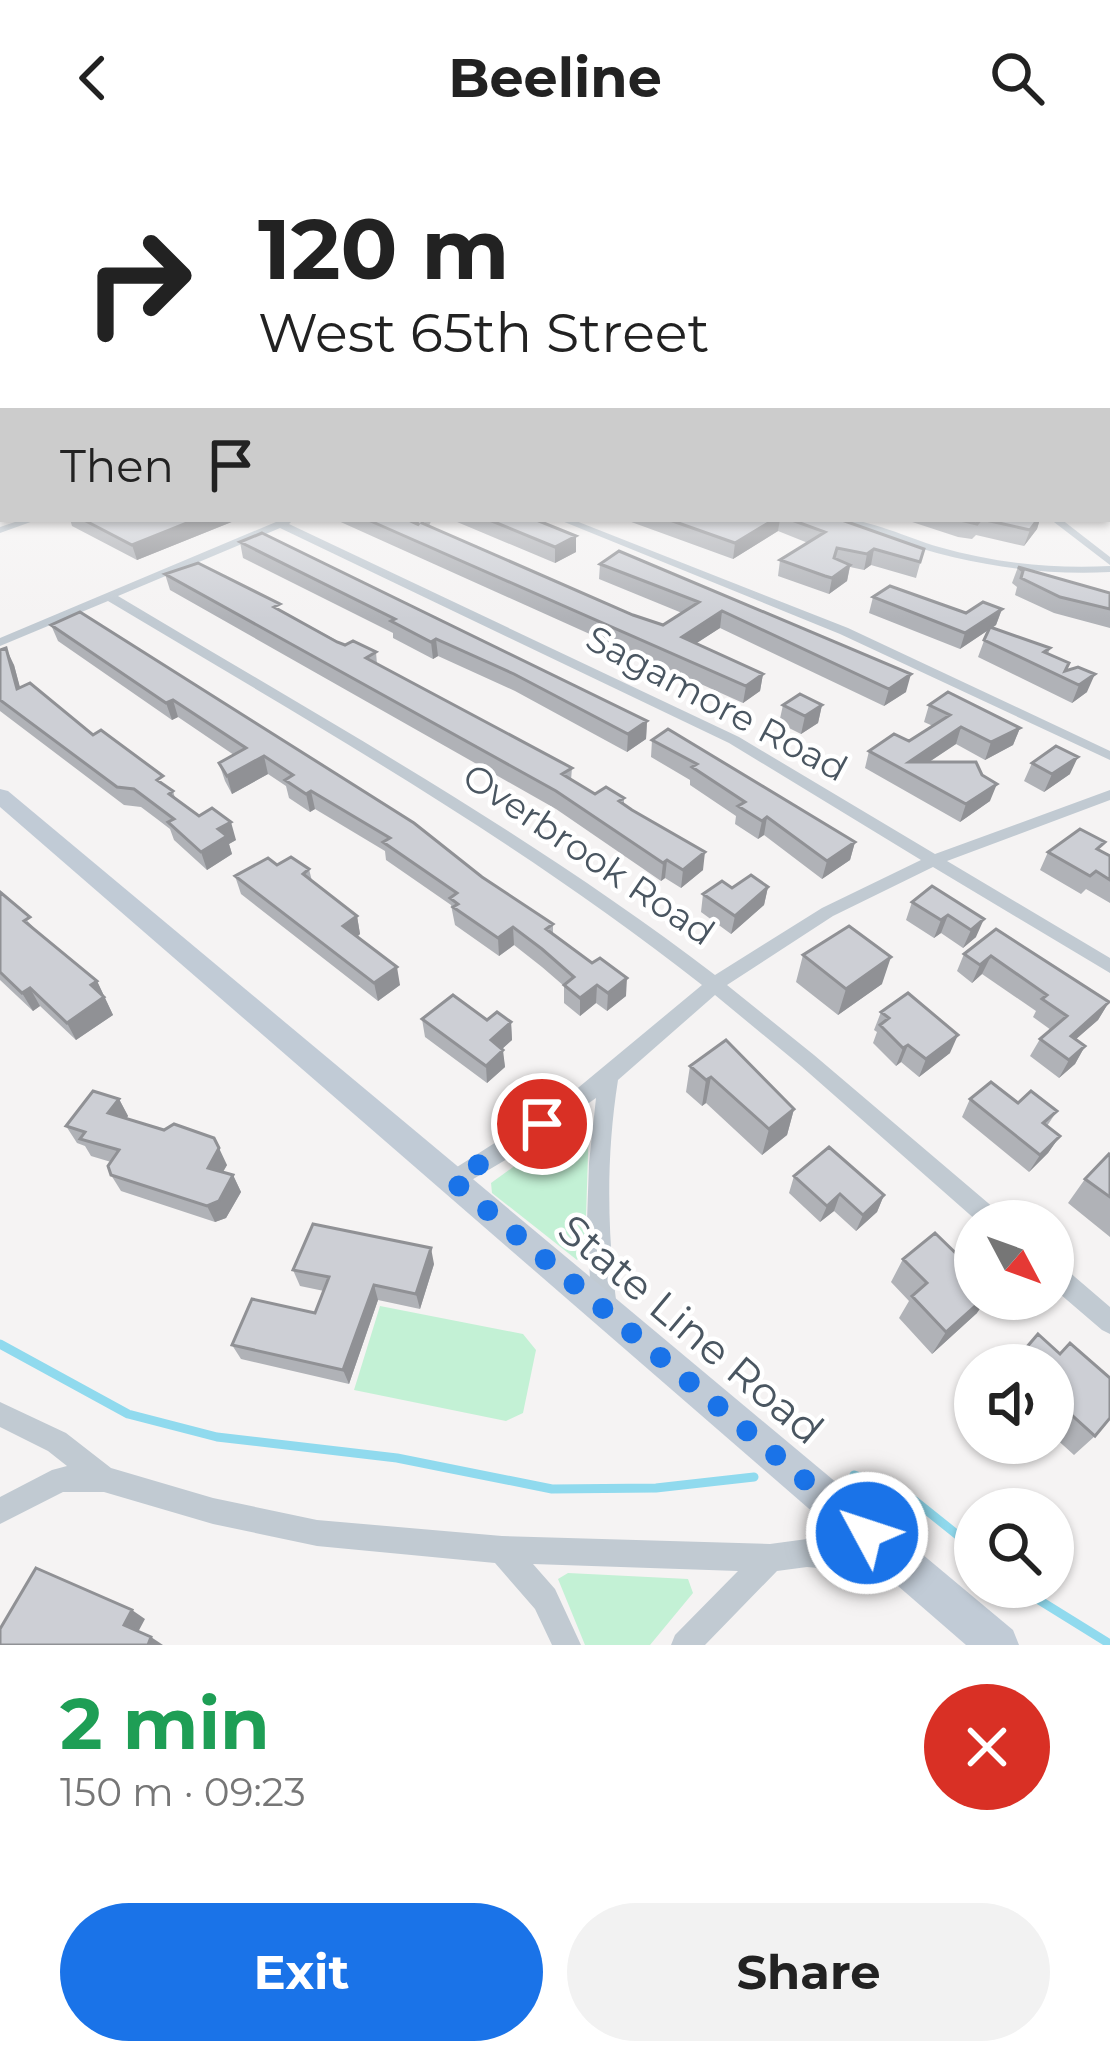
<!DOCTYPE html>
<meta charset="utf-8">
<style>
body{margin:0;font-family:Montserrat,sans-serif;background:#f2f2f2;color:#222;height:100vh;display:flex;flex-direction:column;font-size:45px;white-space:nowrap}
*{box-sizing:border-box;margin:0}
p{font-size:39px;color:#767676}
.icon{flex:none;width:66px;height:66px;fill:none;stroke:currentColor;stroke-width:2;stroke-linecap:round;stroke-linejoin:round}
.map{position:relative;height:1489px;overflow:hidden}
.panel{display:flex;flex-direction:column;background:#fff;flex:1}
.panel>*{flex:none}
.top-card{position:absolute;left:0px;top:0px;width:1110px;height:366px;box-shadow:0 3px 9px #0004;background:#fff;color:#222;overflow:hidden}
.needle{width:78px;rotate:131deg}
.controls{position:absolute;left:954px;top:1044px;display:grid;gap:24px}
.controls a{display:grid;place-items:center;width:120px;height:120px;border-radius:50%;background:#fff;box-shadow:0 3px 9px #0004;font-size:60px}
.pin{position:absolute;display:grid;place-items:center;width:102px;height:102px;color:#fff;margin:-51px;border:6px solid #fff;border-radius:50%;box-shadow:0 3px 12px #0007}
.me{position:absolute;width:132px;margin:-66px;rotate:310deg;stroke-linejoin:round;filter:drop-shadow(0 0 9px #0008)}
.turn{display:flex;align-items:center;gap:42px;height:252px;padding:0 60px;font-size:54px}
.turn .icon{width:156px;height:156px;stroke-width:2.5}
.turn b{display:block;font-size:84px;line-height:102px}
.then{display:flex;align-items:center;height:114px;padding:0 60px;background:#0003;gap:24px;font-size:45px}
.round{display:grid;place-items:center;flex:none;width:126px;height:126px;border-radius:63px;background:#f2f2f2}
.summary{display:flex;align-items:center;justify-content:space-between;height:204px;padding:0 60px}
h1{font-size:72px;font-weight:700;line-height:90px;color:#1e9e55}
.primary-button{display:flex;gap:24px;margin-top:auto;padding:24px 60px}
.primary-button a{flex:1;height:138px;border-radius:72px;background:#1a73e8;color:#fff;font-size:48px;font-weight:700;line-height:138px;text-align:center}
.primary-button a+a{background:#f2f2f2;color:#222}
header{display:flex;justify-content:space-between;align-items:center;height:156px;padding:0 60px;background:#fff;font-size:54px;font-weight:700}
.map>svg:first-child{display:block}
.green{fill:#c3f1d5}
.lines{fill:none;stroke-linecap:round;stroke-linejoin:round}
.stream{stroke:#90daee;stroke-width:9}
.minor{fill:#c1cad2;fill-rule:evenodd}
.secondary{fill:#c1cbd6;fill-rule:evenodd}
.wall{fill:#b0b2b7}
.shaded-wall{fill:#909195}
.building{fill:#cdcfd5;stroke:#909195;stroke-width:3}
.route{stroke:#1a73e8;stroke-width:21;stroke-dasharray:0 37.8}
.labels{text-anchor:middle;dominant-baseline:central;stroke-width:9;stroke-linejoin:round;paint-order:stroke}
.street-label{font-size:36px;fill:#4a5661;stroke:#fff}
.near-street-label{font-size:42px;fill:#4a5661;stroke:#fff}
</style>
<header><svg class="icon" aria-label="back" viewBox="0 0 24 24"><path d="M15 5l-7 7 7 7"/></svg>Beeline<svg class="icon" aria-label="search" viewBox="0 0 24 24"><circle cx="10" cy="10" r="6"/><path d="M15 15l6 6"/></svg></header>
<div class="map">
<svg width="1110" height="1489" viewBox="0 0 1110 1489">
<rect width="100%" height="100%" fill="#f5f3f3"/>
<path class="green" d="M 582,961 L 589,967 L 585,1093 L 577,1104 L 492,1037 L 491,1027 Z
M 380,1150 L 523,1178 L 536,1194 L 523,1257 L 506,1265 L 354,1234 Z
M 568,1417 L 688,1423 L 693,1437 L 650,1489 L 585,1489 L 558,1423 Z"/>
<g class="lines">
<path class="stream" d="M 0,1188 L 128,1258 L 217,1281 L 397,1302 L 552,1333 L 656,1332 L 754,1321
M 854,1319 L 905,1337 L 975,1393
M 1018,1431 L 1110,1488"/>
<path class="minor" d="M 1107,274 L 1110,275 L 1110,281 L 1107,280 Z
M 24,363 L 39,363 L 0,377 L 0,371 Z
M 283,363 L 291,363 L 292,365 L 289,368 L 739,581 L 935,698 L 1110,634 L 1110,644 L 947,705 L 1110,802 L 1110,817 L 933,711 L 833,760 L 727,829 L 814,899 L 1001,1058 L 1004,1065 L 977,1065 L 801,910 L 715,839 L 618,924 C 606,1000 607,1076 617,1152 L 613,1160 L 605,1163 L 597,1160 L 590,1123 L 587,1065 L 589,1007 L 596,942 L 522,994 L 453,1035 L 446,1032 L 442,1025 L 446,1018 L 567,941 L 702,829 C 517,683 310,566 108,445 L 0,490 L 0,482 ZM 280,372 L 729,587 L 921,704 L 822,752 L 715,819 C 528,676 320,561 118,440 Z
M 557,363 L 571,363 L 848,472 L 1110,595 L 1110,604 L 840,478 Z
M 838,363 C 871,363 907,382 939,391 C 995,407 1052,413 1110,410 L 1110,416 C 1034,420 962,407 890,383 C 872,377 853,372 838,363 Z
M 1050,363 L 1061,363 L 1110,401 L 1110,409 Z
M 1053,1106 L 1061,1109 L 1110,1151 L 1110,1178 L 1102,1174 L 1053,1132 Z
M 0,1246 L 66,1277 L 111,1312 L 213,1342 L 317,1364 L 502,1380 L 770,1388 L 807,1383 L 887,1390 L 897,1394 L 901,1404 L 897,1414 L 887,1418 L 807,1411 L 777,1415 L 705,1489 L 671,1489 L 675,1479 L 738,1415 L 533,1408 L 555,1433 L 581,1489 L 552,1489 L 535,1453 L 495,1407 L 317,1390 L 213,1368 L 104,1336 L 63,1336 L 0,1368 L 0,1341 L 52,1314 L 67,1310 L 48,1295 L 0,1271 Z"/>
<path class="secondary" d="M 0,633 L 8,635 L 1013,1474 L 1019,1489 L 966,1489 L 0,651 Z"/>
</g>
<path class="wall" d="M 1107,326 L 1110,327 L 1110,366 L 1104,363 L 1107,363 Z
M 70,363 L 239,363 L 137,404 L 72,370 Z
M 334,363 L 432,363 L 429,370 L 633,459 L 663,469 L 682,457 L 599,423 L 600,408 L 619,395 L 906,536 L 884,550 L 720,472 L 696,487 L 763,518 L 760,535 L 743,547 Z
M 450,363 L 534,363 L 576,380 L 576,396 L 555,407 Z
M 623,363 L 839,363 L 924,393 L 916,422 L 871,409 L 864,414 L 850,411 L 847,425 L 829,438 L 778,420 L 780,404 L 808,387 L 778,375 L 733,403 Z
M 903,363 L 1040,363 L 1037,373 L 1024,390 L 976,379 L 972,383 L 958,381 Z
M 240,386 L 647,565 L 646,583 L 627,596 L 515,535 L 438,500 L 433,503 L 393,482 L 393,477 L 243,402 Z
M 1018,411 L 1110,437 L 1110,472 L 1054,457 L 1015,439 L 1017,431 L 1012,427 Z
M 165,418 L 282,455 L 345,489 L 376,496 L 377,508 L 572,612 L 571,624 L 595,638 L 624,642 L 624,649 L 703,714 L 681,732 L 665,722 L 661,725 L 556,653 L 170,434 Z
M 873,441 L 966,457 L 1002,453 L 996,469 L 992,472 L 1050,492 L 1048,498 L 1087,536 L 1072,547 L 978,501 L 988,474 L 960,493 L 869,457 Z
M 51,469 L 482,721 L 553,768 L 553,778 L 626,840 L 607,855 L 596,847 L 580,860 L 564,847 L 564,830 L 542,811 L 514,789 L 499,800 L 455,769 L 451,749 L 386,704 L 385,695 L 315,653 L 310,656 L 289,642 L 286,630 L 268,618 L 232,638 L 225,625 L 219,607 L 234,599 L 178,561 L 172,564 L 58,485 Z
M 0,494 L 14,509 L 20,532 L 93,579 L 173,635 L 175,642 L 199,660 L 236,684 L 229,688 L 232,698 L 207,714 L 174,684 L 170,673 L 157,663 L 141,651 L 124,649 L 0,555 Z
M 783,549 L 822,549 L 818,567 L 801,578 L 779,567 Z
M 929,549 L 1020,572 L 1013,589 L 985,604 L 956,588 L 929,606 L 990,645 L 960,666 L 865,612 L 869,595 L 909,585 L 933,570 L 924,566 Z
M 652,584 L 855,686 L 850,704 L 822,723 L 764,679 L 758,683 L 735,668 L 736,660 L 690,629 L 690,624 L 651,601 Z
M 1032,607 L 1070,618 L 1044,636 L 1024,625 Z
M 1100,695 L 1110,700 L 1110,747 L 1086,733 L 1081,738 L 1040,714 L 1048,696 Z
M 277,709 L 309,713 L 312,725 L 357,760 L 360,778 L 357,781 L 400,829 L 378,845 L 241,738 L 235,720 Z
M 932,730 L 976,781 L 963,792 L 941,777 L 934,782 L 906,764 L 912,746 Z
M 768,731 L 764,749 L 731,778 L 701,756 L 703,738 L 732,732 Z
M 0,736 L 38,776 L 97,825 L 113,859 L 76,884 L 40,850 L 33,855 L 0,824 Z
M 996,773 L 1109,846 L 1098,864 L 1076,883 L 1085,890 L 1075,908 L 1059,922 L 1030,900 L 1040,883 L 1051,874 L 1033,861 L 1036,855 L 982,818 L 972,827 L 957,815 L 964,798 Z
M 803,799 L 882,828 L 838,859 L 796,826 Z
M 881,856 L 950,897 L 919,921 L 901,906 L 896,910 L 873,887 L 877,876 L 874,874 Z
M 422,863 L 487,864 L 511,866 L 512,884 L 502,893 L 505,911 L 487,927 L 425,881 Z
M 690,910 L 794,953 L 787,979 L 762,999 L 706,947 L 702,950 L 686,936 Z
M 119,943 L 128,960 L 126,963 L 227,1009 L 223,1016 L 233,1019 L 241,1036 L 226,1062 L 215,1066 L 121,1035 L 111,1019 L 111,1006 L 91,1000 L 85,990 L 77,987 L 66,970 Z
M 970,943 L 1057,955 L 1047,970 L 1060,980 L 1048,997 L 1029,1016 L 962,961 Z
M 1110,999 L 1110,1081 L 1068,1047 L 1085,1023 Z
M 794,1020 L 884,1039 L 877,1056 L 856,1075 L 834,1055 L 820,1066 L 789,1037 Z
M 903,1103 L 977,1157 L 932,1198 L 899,1162 L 909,1145 L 891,1126 Z
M 434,1108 L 420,1153 L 378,1144 L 349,1228 L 241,1203 L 232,1189 L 315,1157 L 324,1135 L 300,1130 L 293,1114 Z
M 1038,1178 L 1095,1280 L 1074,1299 L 1053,1280 L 1053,1209 L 1011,1209 Z"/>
<path class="shaded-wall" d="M 3,337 L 3,354 L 0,355 L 0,338 Z
M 197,363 L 239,363 L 137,404 L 132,389 Z
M 775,363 L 780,363 L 778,375 L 733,403 L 735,387 Z
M 1038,363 L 1040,363 L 1037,373 L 1024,390 L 1030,374 Z
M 576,380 L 576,396 L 555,407 L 555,391 Z
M 874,393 L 871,409 L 864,414 L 867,398 Z
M 850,409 L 847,425 L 829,438 L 832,422 Z
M 1002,453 L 996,469 L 960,493 L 965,477 Z
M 722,455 L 720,472 L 680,498 L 682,481 Z
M 436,483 L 438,500 L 433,503 L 431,486 Z
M 6,492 L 14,509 L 25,550 L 17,533 Z
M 763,518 L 760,535 L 743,547 L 746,530 Z
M 911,518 L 906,536 L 884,550 L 889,533 Z
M 1095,518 L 1087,536 L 1072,547 L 1079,529 Z
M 173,544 L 178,561 L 172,564 L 166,547 Z
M 822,549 L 818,567 L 801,578 L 805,560 Z
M 647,565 L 646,583 L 627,596 L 628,578 Z
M 961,571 L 956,588 L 911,618 L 909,606 Z
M 1020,572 L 1013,589 L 985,604 L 991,586 Z
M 264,600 L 268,618 L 232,638 L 227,620 Z
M 1078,601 L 1070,618 L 1044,636 L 1052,618 Z
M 997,628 L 990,645 L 960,666 L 966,648 Z
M 311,635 L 315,653 L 310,656 L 306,638 Z
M 767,661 L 764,679 L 758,683 L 762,665 Z
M 231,666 L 236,684 L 229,688 L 232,698 L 207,714 L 201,696 L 218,673 Z
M 855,686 L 850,704 L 822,723 L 827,705 Z
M 705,696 L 703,714 L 681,732 L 683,714 Z
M 667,704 L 665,722 L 661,725 L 663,707 Z
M 768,731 L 764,749 L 731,778 L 735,760 Z
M 948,759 L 941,777 L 934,782 L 941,764 Z
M 357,760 L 360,778 L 347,788 L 343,770 Z
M 984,763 L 976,781 L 963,792 L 971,774 Z
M 513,771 L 514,789 L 499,800 L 498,782 Z
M 991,800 L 982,818 L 972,827 L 980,809 Z
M 891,801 L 882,828 L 838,859 L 846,833 Z
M 397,811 L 400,829 L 378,845 L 374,827 Z
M 627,822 L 626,840 L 607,855 L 608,837 Z
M 97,825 L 113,859 L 76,884 L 67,867 L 91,829 Z
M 597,829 L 596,847 L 580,860 L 580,842 Z
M 30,832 L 40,850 L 33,855 L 22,837 Z
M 1109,846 L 1098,864 L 1060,897 L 1071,880 Z
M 511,866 L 512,884 L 492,902 L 491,884 Z
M 958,879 L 950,897 L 919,921 L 926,903 Z
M 908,889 L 901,906 L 896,910 L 903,892 Z
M 1085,890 L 1075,908 L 1059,922 L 1069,904 Z
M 503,894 L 505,911 L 487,927 L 486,910 Z
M 711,921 L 706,947 L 702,950 L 706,924 Z
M 119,943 L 128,960 L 118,974 L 108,957 Z
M 794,953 L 787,979 L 762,999 L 769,973 Z
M 1060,980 L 1048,997 L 1029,1016 L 1040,999 Z
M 219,992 L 227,1009 L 215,1029 L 208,1012 Z
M 233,1019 L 241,1036 L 226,1062 L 215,1066 L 207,1050 Z
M 840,1038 L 834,1055 L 820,1066 L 827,1050 Z
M 884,1039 L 877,1056 L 856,1075 L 863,1059 Z
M 431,1092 L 434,1108 L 420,1153 L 416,1138 Z
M 374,1129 L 378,1144 L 349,1228 L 343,1214 Z
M 983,1143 L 987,1143 L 977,1157 L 932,1198 L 946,1176 Z
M 132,1454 L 145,1463 L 137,1478 L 124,1469 Z
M 151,1481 L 163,1489 L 148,1489 Z"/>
<path class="building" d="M 0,255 L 3,255 L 3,337 L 0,338 L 0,292 L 2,291 L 0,290 Z
M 1107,326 L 1110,327 L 1110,347 L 1107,346 Z
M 82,363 L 197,363 L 132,389 Z
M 366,363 L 406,363 L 419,369 L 414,363 L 424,363 L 422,367 L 633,459 L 663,469 L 699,446 L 600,408 L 619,395 L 911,518 L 889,533 L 722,455 L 682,481 L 763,518 L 746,530 Z
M 487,363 L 534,363 L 576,380 L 555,391 Z
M 667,363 L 775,363 L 735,387 Z
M 789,363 L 839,363 L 924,393 L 920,406 L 874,393 L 867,398 L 837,392 L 834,402 L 850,409 L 832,422 L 825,420 L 780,404 L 825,376 Z
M 956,363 L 1038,363 L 1030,374 L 981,363 L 977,368 Z
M 262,377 L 647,565 L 628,578 L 514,518 L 436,483 L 431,486 L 391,465 L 395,463 L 240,386 Z
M 198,407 L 280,448 L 274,451 L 337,486 L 345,489 L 353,485 L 376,496 L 366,502 L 572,612 L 562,618 L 595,638 L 606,631 L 624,642 L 619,645 L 632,654 L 705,696 L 683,714 L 667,704 L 663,707 L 556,635 L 165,418 Z
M 1018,411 L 1110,437 L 1110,453 L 1060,441 L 1021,422 L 1023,415 Z
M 890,430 L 966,457 L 983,446 L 1002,453 L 965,477 L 873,441 Z
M 80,456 L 414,667 L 482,721 L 553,768 L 546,773 L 592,807 L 600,802 L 627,822 L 608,837 L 597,829 L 580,842 L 564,829 L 574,821 L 542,793 L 513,771 L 498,782 L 453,751 L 458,748 L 450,742 L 457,737 L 383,686 L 390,682 L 311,635 L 306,638 L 285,624 L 293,619 L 264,600 L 227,620 L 219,607 L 246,592 L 173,544 L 166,547 L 51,469 Z
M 990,471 L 1050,492 L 1044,496 L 1069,507 L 1065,515 L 1078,511 L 1095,518 L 1079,529 L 984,484 Z
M 6,492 L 17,533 L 30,527 L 93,579 L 101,574 L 163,620 L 157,624 L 173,635 L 169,638 L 199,660 L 212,652 L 231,666 L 218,673 L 227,680 L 201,696 L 168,666 L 174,663 L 134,633 L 117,631 L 0,544 L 0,494 Z
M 948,536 L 1020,572 L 991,586 L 961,571 L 909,606 L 976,606 L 982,619 L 997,628 L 966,648 L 869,595 L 894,578 L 909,585 L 950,559 L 929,549 Z
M 800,538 L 822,549 L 805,560 L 783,549 Z
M 668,573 L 855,686 L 827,705 L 767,661 L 762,665 L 738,650 L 745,646 L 692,611 L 697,608 L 652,584 Z
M 1056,590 L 1078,601 L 1052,618 L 1032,607 Z
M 1080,673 L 1105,686 L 1097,693 L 1110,700 L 1110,724 L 1096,715 L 1090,720 L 1048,696 Z
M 291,701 L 309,713 L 303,718 L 357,760 L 343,770 L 397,811 L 374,827 L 235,720 L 268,702 L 277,709 Z
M 751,719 L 768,731 L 735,760 L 703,738 L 722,725 L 732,732 Z
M 932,730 L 984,763 L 971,774 L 948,759 L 941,764 L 912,746 Z
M 0,736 L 30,761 L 24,765 L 97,825 L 91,829 L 104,841 L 67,867 L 30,832 L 22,837 L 0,816 Z
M 849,770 L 891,801 L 846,833 L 803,799 Z
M 996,773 L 1109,846 L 1071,880 L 1085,890 L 1069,904 L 1040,883 L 1067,860 L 1042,843 L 1047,839 L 991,800 L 980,809 L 964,798 Z
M 908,837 L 958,879 L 926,903 L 908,889 L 903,892 L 880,869 L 889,862 L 881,856 Z
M 453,839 L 487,864 L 497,856 L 511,866 L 491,884 L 503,894 L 486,910 L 422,863 Z
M 726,884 L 794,953 L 769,973 L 711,921 L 706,924 L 690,910 Z
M 991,926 L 1018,947 L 1031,935 L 1057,955 L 1043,967 L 1060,980 L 1040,999 L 970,943 Z
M 93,935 L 119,943 L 108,957 L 164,974 L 174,968 L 214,982 L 219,992 L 208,1012 L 233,1019 L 219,1045 L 207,1050 L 111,1019 L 108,1010 L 119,994 L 80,983 L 85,976 L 66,970 Z
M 829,991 L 884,1039 L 863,1059 L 840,1038 L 827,1050 L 794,1020 Z
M 1109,998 L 1110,999 L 1110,1041 L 1085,1023 Z
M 313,1068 L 431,1092 L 416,1138 L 374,1129 L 343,1214 L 232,1189 L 252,1143 L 315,1157 L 329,1121 L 293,1114 Z
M 935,1077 L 975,1116 L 975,1143 L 983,1143 L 946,1176 L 912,1140 L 927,1127 L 903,1103 Z
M 1038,1178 L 1060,1198 L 1070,1187 L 1110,1222 L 1110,1262 L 1095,1280 L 1053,1242 L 1053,1209 L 1016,1209 L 1014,1206 Z
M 36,1412 L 132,1454 L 124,1469 L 151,1481 L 148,1489 L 0,1489 L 0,1473 Z"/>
<linearGradient id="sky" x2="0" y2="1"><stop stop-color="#85c3ea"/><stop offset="0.55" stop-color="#fafafa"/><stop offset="1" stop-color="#fafafa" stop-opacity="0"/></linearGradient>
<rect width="1110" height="463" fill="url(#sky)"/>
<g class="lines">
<path class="route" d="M 542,968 L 453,1025 L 867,1377"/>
</g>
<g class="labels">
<g class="street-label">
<text transform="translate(717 547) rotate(28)">Sagamore Road</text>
<text transform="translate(589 698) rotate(34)">Overbrook Road</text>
</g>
<g class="near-street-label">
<text transform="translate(691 1173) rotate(40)">State Line Road</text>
</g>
</g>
</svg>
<div class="controls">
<a><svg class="needle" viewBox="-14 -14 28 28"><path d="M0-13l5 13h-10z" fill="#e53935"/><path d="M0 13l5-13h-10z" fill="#767676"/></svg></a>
<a><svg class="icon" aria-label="sound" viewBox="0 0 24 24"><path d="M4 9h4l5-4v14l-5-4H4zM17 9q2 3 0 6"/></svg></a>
<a><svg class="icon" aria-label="search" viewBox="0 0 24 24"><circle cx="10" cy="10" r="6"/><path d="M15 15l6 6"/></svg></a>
</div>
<div class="pin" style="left:542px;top:968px;background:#d93025"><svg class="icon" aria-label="arrive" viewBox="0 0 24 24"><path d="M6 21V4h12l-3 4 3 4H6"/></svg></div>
<svg class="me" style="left:867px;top:1377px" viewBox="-20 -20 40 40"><circle r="17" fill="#1a73e8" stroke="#fff" stroke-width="3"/><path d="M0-11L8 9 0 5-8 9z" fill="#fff"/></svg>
<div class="top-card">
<div class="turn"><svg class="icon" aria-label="right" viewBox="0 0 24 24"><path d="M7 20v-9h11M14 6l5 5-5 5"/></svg><div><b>120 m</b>West 65th Street</div></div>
<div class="then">Then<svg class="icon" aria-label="arrive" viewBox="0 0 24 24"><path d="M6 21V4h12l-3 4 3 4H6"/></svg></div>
</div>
</div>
<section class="panel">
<div class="summary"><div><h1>2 min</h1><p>150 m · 09:23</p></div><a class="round" style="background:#d93025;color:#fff"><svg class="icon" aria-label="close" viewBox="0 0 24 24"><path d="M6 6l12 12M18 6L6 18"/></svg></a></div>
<div class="primary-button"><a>Exit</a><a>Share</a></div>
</section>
